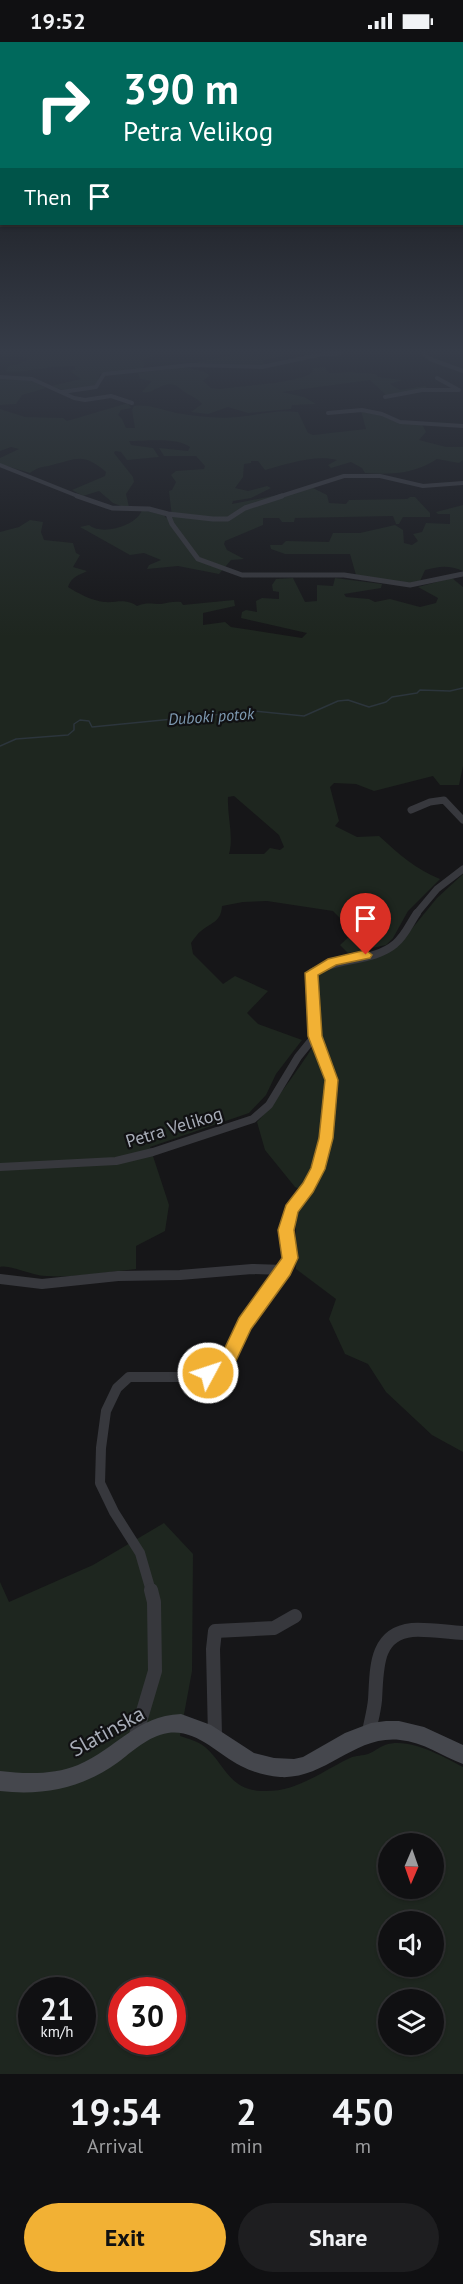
<!DOCTYPE html>
<style>
body{margin:0;font-family:"PT Sans",sans-serif;background:#1e1e20;color:#f1f3f6;height:100vh;display:flex;flex-direction:column;font-size:22px;white-space:nowrap}
*{box-sizing:border-box;margin:0}
p{font-size:20px;color:#9c9d9f}
.icon{flex:none;width:33px;height:33px;fill:none;stroke:currentColor;stroke-width:2;stroke-linecap:round;stroke-linejoin:round}
.map{position:relative;height:2032px;overflow:hidden}
.drawer{display:flex;flex-direction:column;background:#101012;flex:1}
.drawer>*{flex:none}
.guide{position:absolute;left:0px;top:0px;width:464px;height:183px;box-shadow:0 2px 4px #0004,0 0 0 2px #303032;background:#00695c;color:#fff;overflow:hidden}
.needle{width:39px;rotate:182deg}
.controls{position:absolute;left:378px;top:1791px;display:grid;gap:12px}
.controls a{display:grid;place-items:center;width:66px;height:66px;border-radius:50%;background:#101012;box-shadow:0 2px 4px #0004,0 0 0 2px #303032;font-size:30px}
.speed{position:absolute;left:18px;top:1935px;display:flex;gap:12px;font-size:30px;font-weight:700;text-align:center}
.speed>*{display:grid;place-content:center;width:78px;height:78px;border-radius:50%;background:#101012;box-shadow:0 2px 4px #0004,0 0 0 2px #303032;line-height:1}
.speed small{font-size:15px;font-weight:400}
.speed .limit{border:9px solid #d22;background:#fff;color:#111}
.pin{position:absolute;display:grid;place-items:center;width:51px;height:51px;color:#fff;margin:-62px -26px;border-radius:50% 50% 50% 0;rotate:-45deg;box-shadow:0 0 6px #0007}
.pin .icon{rotate:45deg}
.me{position:absolute;width:66px;margin:-33px;rotate:50deg;stroke-linejoin:round;filter:drop-shadow(0 0 4px #0008)}
.turn{display:flex;align-items:center;gap:21px;height:126px;padding:0 24px;font-size:27px}
.turn .icon{width:78px;height:78px;stroke-width:2.5}
.turn b{display:block;font-size:42px;line-height:51px}
.then{display:flex;align-items:center;height:57px;padding:0 24px;background:#0003;gap:12px;font-size:22px}
.eta{display:flex;justify-content:space-evenly;align-items:center;height:102px;text-align:center}
.eta b{font-size:36px;font-weight:700;line-height:42px}
.button{display:flex;gap:12px;margin-top:auto;padding:12px 24px}
.button a{flex:1;height:69px;border-radius:36px;background:#f2b134;color:#111;font-size:24px;font-weight:700;line-height:69px;text-align:center}
.button a+a{background:#1e1e20;color:#f1f3f6}
.status{display:flex;justify-content:space-between;align-items:center;height:42px;padding:0 30px;background:#101012;direction:ltr}
.status svg{height:16px;fill:currentColor}
.map>svg:first-child{display:block}
.green{fill:#1e261f;fill-rule:evenodd}
.lines{fill:none;stroke-linecap:round;stroke-linejoin:round}
.stream{stroke:#2c353c;stroke-width:1.5}
.street-far5{stroke:#37383d;stroke-width:4}
.street-far4{stroke:#37383d;stroke-width:5}
.street-far3{stroke:#37383d;stroke-width:7}
.street-far2{stroke:#37383d;stroke-width:8}
.street-far1{stroke:#37383d;stroke-width:10}
.street{stroke:#37383d;stroke-width:14}
.secondary{fill:#45474d;fill-rule:evenodd}
.route{fill:#f2b134;stroke:#9d7322;stroke-width:1.5}
.labels{text-anchor:middle;dominant-baseline:central;stroke-width:4.5;stroke-linejoin:round;paint-order:stroke}
.far-water-label{font-size:16px;font-style:italic;fill:#7f9bb3;stroke:#111113}
.street-label{font-size:18px;fill:#a8adb8;stroke:#111113}
.near-street-label{font-size:21px;fill:#a8adb8;stroke:#111113}
</style>
<div class="status"><b>19:52</b><svg viewBox="0 0 49 12"><path d="M0 12V9h3v3zM5 12V6h3v6zM10 12V3h3v9zM15 12V0h3v12zM26 1h20v11H26zM47 4h2v5h-2z"/></svg></div>
<div class="map">
<svg width="463" height="2032" viewBox="0 0 463 2032">
<rect width="100%" height="100%" fill="#161618"/>
<path class="green" d="M 0,311 L 160,311 L 140,319 L 145,322 L 142,328 L 100,332 L 97,343 L 65,349 L 51,344 L 81,337 L 70,329 L 75,327 L 75,324 C 51,323 30,330 6,330 L 8,324 L 19,322 L 30,316 L 0,313 Z
M 243,311 L 292,311 L 262,319 L 265,323 L 194,321 Z
M 184,325 L 202,329 L 210,333 L 203,339 L 211,346 L 220,347 C 245,343 296,342 313,330 L 312,326 L 325,325 L 329,331 L 349,330 L 376,332 L 378,335 L 402,338 L 390,342 L 400,348 L 425,344 L 427,346 L 387,354 L 370,338 L 282,350 L 304,355 L 316,362 L 292,363 L 291,367 L 248,371 L 228,365 L 208,372 L 191,370 L 202,362 C 197,356 193,355 186,351 C 182,349 179,344 174,343 C 163,339 153,353 142,350 L 152,339 L 140,337 L 138,331 Z
M 0,336 L 31,338 L 46,346 L 22,353 L 16,362 L 0,363 Z
M 128,361 L 131,366 L 121,368 L 118,373 L 122,377 L 126,386 L 135,386 L 132,368 L 134,364 C 148,362 163,368 176,371 C 195,374 218,377 237,375 C 258,373 277,367 298,370 L 308,391 L 313,393 L 366,387 L 361,369 L 384,374 L 399,380 L 422,382 L 426,390 L 419,398 L 446,405 L 463,405 L 463,418 L 459,421 L 437,417 C 414,432 390,433 365,431 L 362,426 L 351,420 L 331,426 L 328,423 L 337,418 C 316,412 286,422 265,428 L 258,419 L 251,419 L 251,421 L 244,422 L 243,435 L 235,446 L 248,449 L 267,444 L 271,446 L 251,456 L 233,459 L 232,462 L 313,446 L 327,453 L 329,461 L 346,462 L 349,458 L 407,457 L 410,455 L 415,455 L 430,471 L 430,475 L 403,475 L 399,482 L 396,482 L 393,474 L 295,476 L 294,480 L 282,480 L 279,476 L 263,476 L 263,483 L 225,499 L 224,502 L 227,508 L 244,517 L 231,518 L 219,532 L 178,524 L 147,527 L 149,523 L 161,518 L 144,511 L 130,513 L 80,485 L 89,483 C 101,494 137,484 142,468 L 164,473 L 166,476 L 172,475 L 169,449 L 172,448 L 176,440 L 171,433 L 176,429 L 204,427 L 205,424 L 196,414 L 164,414 L 159,406 L 188,409 L 190,405 C 178,395 145,399 129,399 L 131,403 L 153,406 L 159,415 L 127,418 L 121,410 L 115,409 L 114,411 L 133,435 L 134,440 L 126,452 L 129,465 L 126,466 L 113,461 L 99,449 L 83,454 L 72,448 L 105,434 L 106,430 C 83,410 77,417 52,423 C 41,426 42,423 30,431 L 0,422 L 0,416 L 19,407 L 11,405 L 0,409 L 0,367 L 25,375 L 63,376 L 67,379 Z
M 463,463 L 463,529 C 449,523 440,524 425,528 L 420,539 L 409,542 L 356,533 L 350,512 L 285,512 L 271,507 L 270,503 L 282,503 L 286,499 L 329,500 L 333,491 L 360,491 L 395,483 L 403,488 L 404,501 L 412,503 L 418,499 L 413,492 L 422,490 L 426,481 L 450,482 L 450,472 L 438,472 L 436,470 Z
M 30,478 L 43,480 L 41,490 L 44,498 L 73,501 L 76,511 L 80,513 L 73,525 L 87,529 C 78,534 72,534 68,545 C 77,551 93,559 104,560 C 118,561 124,556 137,564 C 147,560 151,562 161,562 C 168,561 173,559 181,560 L 183,563 L 234,558 L 235,564 L 203,571 L 203,583 L 225,580 L 231,585 L 302,596 L 307,591 L 241,576 L 242,570 L 246,568 L 257,570 L 256,559 L 262,556 L 279,557 L 279,550 L 273,549 L 272,543 L 276,537 L 293,536 L 305,560 L 317,559 L 317,543 L 333,544 L 335,536 L 382,542 L 381,546 L 344,552 L 346,555 L 369,557 L 375,560 L 390,557 L 420,565 L 436,561 L 438,556 L 418,545 L 452,536 L 463,545 L 463,724 L 459,743 L 440,743 L 433,734 L 374,749 L 356,742 L 334,741 L 330,745 L 339,779 L 335,784 L 357,795 L 379,794 C 399,812 415,827 440,837 L 408,869 L 393,896 L 386,903 L 348,911 L 340,903 L 354,890 L 333,869 L 267,859 L 243,860 L 222,864 C 221,880 212,880 201,889 C 197,892 194,897 191,901 L 193,912 L 223,942 L 235,934 L 268,949 L 247,971 L 258,982 L 302,998 L 276,1032 L 266,1053 L 249,1071 L 150,1105 L 169,1163 L 165,1189 L 136,1204 L 136,1227 C 107,1230 75,1236 46,1234 C 33,1234 8,1222 0,1225 L 0,490 L 19,485 ZM 234,754 L 279,793 L 284,805 L 280,808 L 270,806 L 264,812 L 229,812 C 234,794 227,774 228,755 Z
M 463,832 L 463,1410 L 432,1393 L 386,1350 L 368,1322 L 345,1312 L 329,1277 L 336,1257 L 296,1227 L 296,1175 L 308,1151 L 295,1145 L 265,1108 L 257,1080 C 268,1070 318,1002 320,990 C 323,971 311,950 317,930 L 401,900 L 437,856 Z
M 164,1481 L 193,1512 L 192,1629 L 180,1694 C 189,1697 198,1699 205,1705 C 225,1722 228,1747 261,1749 C 286,1750 301,1742 322,1731 C 331,1726 341,1720 350,1716 C 356,1713 363,1714 368,1712 C 374,1710 379,1705 385,1703 C 410,1695 441,1714 463,1725 L 463,2032 L 0,2032 L 0,1540 L 9,1560 L 93,1523 ZM 388,1802 L 434,1802 L 434,1846 L 388,1846 ZM 388,1880 L 434,1880 L 434,1924 L 388,1924 ZM 32,1948 L 82,1948 L 82,2000 L 32,2000 ZM 122,1948 L 172,1948 L 172,2000 L 122,2000 ZM 388,1958 L 434,1958 L 434,2002 L 388,2002 Z"/>
<g class="lines">
<path class="stream" d="M 0,704 L 16,697 L 68,693 L 74,688 L 74,682 L 80,678 L 89,679 L 92,685 L 254,669 L 304,674 L 338,659 L 348,658 L 369,665 L 386,660 L 392,655 L 417,651 L 420,648 L 450,649 L 463,646"/>
<path class="street-far5" d="M 423,311 L 430,317 L 463,329
M 0,335 L 32,337 L 74,356 L 85,358 L 111,354 L 132,361
M 437,336 L 457,347
M 62,350 L 96,345 L 104,332 L 191,323 L 262,325 L 318,313 L 342,311
M 385,355 L 422,348 L 459,348
M 328,371 L 362,368 L 382,372 L 400,380 L 463,384
M 0,423 L 80,455
M 278,455 L 344,434 L 380,434 L 423,444 L 463,441"/>
<path class="street-far4" d="M 77,454 L 112,466 L 149,467 L 168,472 L 213,477 L 228,477 L 245,466 L 282,454
M 168,472 L 172,482 L 198,517 L 242,533 L 344,533 L 410,543 L 463,532"/>
<path class="street-far3" d="M 411,768 L 430,760 L 444,758 L 463,778
M 416,872 L 437,847 L 463,827"/>
<path class="street-far2" d="M 0,1125 L 116,1119 L 153,1110 L 253,1077 L 269,1063 L 298,1015 L 315,994
M 290,1170 L 308,1146 L 318,1127 L 326,1096 L 332,1038 L 315,994 L 311,931 C 337,916 374,920 395,902 C 405,894 410,881 417,871"/>
<path class="street-far1" d="M 0,1237 L 42,1242 L 118,1234 L 180,1233 L 252,1227 L 284,1228
M 151,1549 L 140,1511 L 114,1470 L 100,1441 L 101,1406 L 106,1369 L 117,1346 L 129,1335 L 185,1335 L 208,1331 L 228,1317 L 245,1281 L 284,1228 L 290,1216 L 286,1188 L 291,1169"/>
<path class="street" d="M 369,1690 C 371,1679 374,1669 375,1658 C 377,1629 374,1592 412,1588 C 429,1587 446,1590 463,1591
M 136,1693 L 155,1629 L 154,1560 L 151,1548
M 215,1694 L 213,1607 L 215,1589 L 274,1586 L 295,1574"/>
<path class="secondary" d="M 181,1672 L 211,1683 L 254,1711 L 274,1716 L 294,1717 L 303,1715 L 345,1691 L 371,1681 L 386,1679 L 399,1679 L 424,1685 L 463,1703 L 463,1722 C 442,1714 423,1700 400,1698 C 354,1693 325,1738 280,1735 C 266,1734 253,1730 241,1724 C 217,1712 197,1687 168,1691 C 148,1694 132,1710 117,1721 C 82,1746 43,1754 0,1749 L 0,1729 C 25,1732 54,1733 78,1723 C 116,1707 136,1674 181,1672 Z"/>
</g>
<linearGradient id="sky" x2="0" y2="1"><stop stop-color="#0c0c0d"/><stop offset="0.52" stop-color="#363c48"/><stop offset="1" stop-color="#363c48" stop-opacity="0"/></linearGradient>
<rect width="463" height="595" fill="url(#sky)"/>
<path class="route" d="M 366,908 L 372,913 L 370,916 L 336,923 L 318,933 L 322,994 L 338,1038 L 333,1096 L 325,1127 L 313,1150 L 298,1170 L 294,1188 L 298,1216 L 290,1233 L 251,1287 L 234,1323 L 208,1339 L 202,1337 L 200,1331 L 202,1325 L 222,1312 L 239,1276 L 282,1216 L 278,1188 L 286,1163 L 303,1141 L 311,1126 L 319,1096 L 325,1038 L 308,994 L 305,931 L 328,917 Z"/>
<g class="labels">
<g class="far-water-label">
<text transform="translate(211 674) rotate(-4)">Duboki potok</text>
</g>
<g class="street-label">
<text transform="translate(174 1085) rotate(-17)">Petra Velikog</text>
</g>
<g class="near-street-label">
<text transform="translate(107 1689) rotate(-29)">Slatinska</text>
</g>
</g>
</svg>
<div class="controls">
<a><svg class="needle" viewBox="-14 -14 28 28"><path d="M0-13l5 13h-10z" fill="#e53935"/><path d="M0 13l5-13h-10z" fill="#9c9d9f"/></svg></a>
<a><svg class="icon" aria-label="sound" viewBox="0 0 24 24"><path d="M4 9h4l5-4v14l-5-4H4zM17 9q2 3 0 6"/></svg></a>
<a><svg class="icon" aria-label="layers" viewBox="0 0 24 24"><path d="M12 4l9 5-9 5-9-5zM3 14l9 5 9-5"/></svg></a>
</div>
<div class="speed"><div>21<small>km/h</small></div><div class="limit">30</div></div>
<div class="pin" style="left:366px;top:913px;background:#d93025"><svg class="icon" aria-label="arrive" viewBox="0 0 24 24"><path d="M6 21V4h12l-3 4 3 4H6"/></svg></div>
<svg class="me" style="left:208px;top:1331px" viewBox="-20 -20 40 40"><circle r="17" fill="#f2b134" stroke="#fff" stroke-width="3"/><path d="M0-11L8 9 0 5-8 9z" fill="#fff"/></svg>
<div class="guide">
<div class="turn"><svg class="icon" aria-label="right" viewBox="0 0 24 24"><path d="M7 20v-9h11M14 6l5 5-5 5"/></svg><div><b>390 m</b>Petra Velikog</div></div>
<div class="then">Then<svg class="icon" aria-label="arrive" viewBox="0 0 24 24"><path d="M6 21V4h12l-3 4 3 4H6"/></svg></div>
</div>
</div>
<section class="drawer">
<div class="eta">
<div><b>19:54</b><p>Arrival</p></div>
<div><b>2</b><p>min</p></div>
<div><b>450</b><p>m</p></div>
</div>
<div class="button"><a>Exit</a><a>Share</a></div>
</section>
